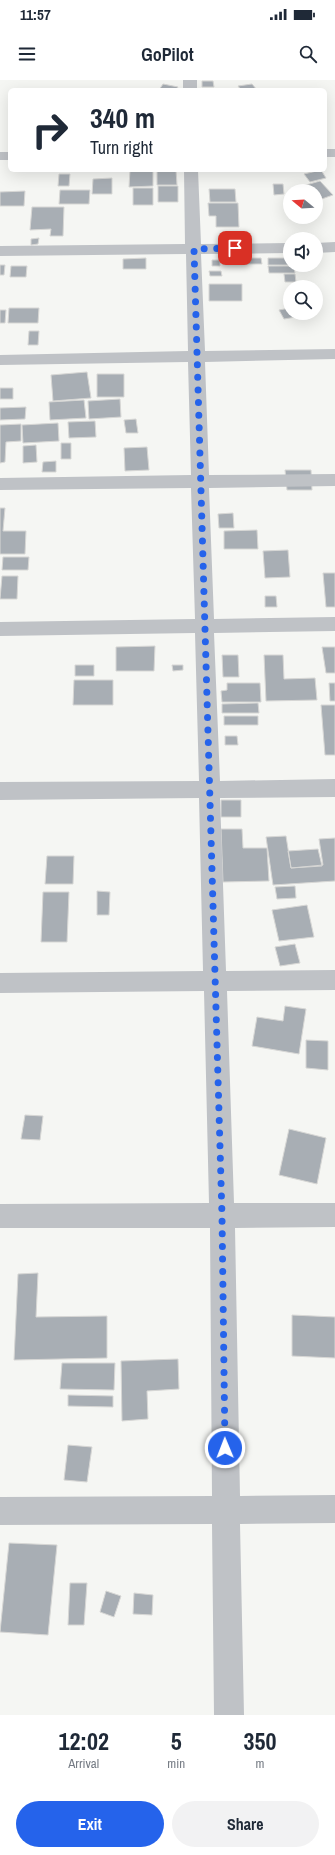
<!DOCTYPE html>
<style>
body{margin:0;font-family:"Archivo Narrow",sans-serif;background:#f2f2f3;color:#1f2937;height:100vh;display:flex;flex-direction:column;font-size:15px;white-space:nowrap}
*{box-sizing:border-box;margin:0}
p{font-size:13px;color:#747a83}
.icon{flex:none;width:22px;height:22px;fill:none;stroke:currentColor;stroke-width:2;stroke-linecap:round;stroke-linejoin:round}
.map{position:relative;height:1635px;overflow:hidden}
.panel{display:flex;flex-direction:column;background:#fff;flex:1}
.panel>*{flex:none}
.top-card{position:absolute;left:8px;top:8px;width:319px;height:84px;border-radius:6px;box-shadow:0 4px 16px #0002;background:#fff;color:#1f2937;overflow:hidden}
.needle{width:26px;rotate:288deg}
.buttons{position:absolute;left:283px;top:104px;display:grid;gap:8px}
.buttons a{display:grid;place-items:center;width:40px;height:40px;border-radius:50%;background:#fff;box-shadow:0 4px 16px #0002;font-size:20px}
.pin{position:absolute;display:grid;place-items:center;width:34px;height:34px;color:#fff;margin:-17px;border-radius:8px;box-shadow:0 2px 6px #0006}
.me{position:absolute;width:44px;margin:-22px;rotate:359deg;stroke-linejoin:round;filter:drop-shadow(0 0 3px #0008)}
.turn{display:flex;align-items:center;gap:14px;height:84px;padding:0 16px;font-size:18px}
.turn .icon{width:52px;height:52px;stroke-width:2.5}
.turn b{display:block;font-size:28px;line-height:34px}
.eta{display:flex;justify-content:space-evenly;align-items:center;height:68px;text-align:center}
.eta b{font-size:24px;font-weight:700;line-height:28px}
.primary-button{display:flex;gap:8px;margin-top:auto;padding:8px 16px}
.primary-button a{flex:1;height:46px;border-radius:24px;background:#2563eb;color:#fff;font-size:16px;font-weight:700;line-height:46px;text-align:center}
.primary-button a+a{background:#f2f2f3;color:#1f2937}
.status{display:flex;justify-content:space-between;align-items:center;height:28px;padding:0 20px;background:#fff;direction:ltr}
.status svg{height:11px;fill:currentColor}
header{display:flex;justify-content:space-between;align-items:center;height:52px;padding:0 16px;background:#fff;font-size:18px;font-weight:700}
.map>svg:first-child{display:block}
.building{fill:#a8aeb4;stroke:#d7d7d5}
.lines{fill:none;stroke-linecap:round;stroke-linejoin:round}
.street{fill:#bfc2c6;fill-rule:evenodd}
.route{stroke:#2563eb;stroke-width:7;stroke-dasharray:0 12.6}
</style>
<div class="status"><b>11:57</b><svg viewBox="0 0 49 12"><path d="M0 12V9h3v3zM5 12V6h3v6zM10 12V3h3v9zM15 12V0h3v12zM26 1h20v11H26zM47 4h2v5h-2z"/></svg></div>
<header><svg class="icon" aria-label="menu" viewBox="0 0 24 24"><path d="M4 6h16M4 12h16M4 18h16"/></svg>GoPilot<svg class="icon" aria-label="search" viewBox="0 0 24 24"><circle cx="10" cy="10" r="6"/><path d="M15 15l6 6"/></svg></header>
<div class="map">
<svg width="335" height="1635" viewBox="0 0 335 1635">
<rect width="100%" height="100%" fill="#f5f6f3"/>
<path class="building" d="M 202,1 L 213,1 L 214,7 L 202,7 Z
M 163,4 L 178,7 L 176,10 L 159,10 Z
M 252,4 L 257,10 L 241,10 L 238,6 Z
M 130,90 L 153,90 L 153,106 L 129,107 Z
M 157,90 L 176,90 L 177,105 L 157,105 Z
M 321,90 L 326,98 L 310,102 L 304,94 Z
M 59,94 L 70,94 L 69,106 L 58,106 Z
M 112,98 L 112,114 L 92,114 L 93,99 Z
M 320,101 L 333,115 L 316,121 L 316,111 L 303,111 L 299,107 Z
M 273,104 L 283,104 L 284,114 L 274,115 Z
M 158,106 L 178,106 L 178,122 L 158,122 Z
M 133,108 L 153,108 L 153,125 L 133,125 Z
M 209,109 L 235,109 L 236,122 L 210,122 Z
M 60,110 L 90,110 L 89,124 L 59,124 Z
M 25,111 L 24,126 L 0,126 L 0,112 Z
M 208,123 L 238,123 L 239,147 L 216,147 L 216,136 L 209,136 Z
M 32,127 L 64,127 L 63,156 L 50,156 L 51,149 L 30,150 Z
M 39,158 L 38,164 L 31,165 L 31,159 Z
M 146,178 L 146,189 L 123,189 L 123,179 Z
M 242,178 L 261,178 L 262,184 L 242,184 Z
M 268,178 L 290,178 L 290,185 L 268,185 Z
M 212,180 L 220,180 L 220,186 L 212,186 Z
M 0,185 L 5,185 L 4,195 L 0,195 Z
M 11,186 L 27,186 L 26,197 L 10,197 Z
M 268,186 L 294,186 L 295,193 L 269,193 Z
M 209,191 L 221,191 L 222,196 L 210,196 Z
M 284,194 L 295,194 L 296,202 L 285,202 Z
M 209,204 L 242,204 L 242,221 L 209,221 Z
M 9,228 L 39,228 L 38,243 L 8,243 Z
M 290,228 L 290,233 L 294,233 L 296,237 L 284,239 L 279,230 Z
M 0,230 L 6,230 L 5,243 L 0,243 Z
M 29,251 L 39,251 L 38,265 L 28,265 Z
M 87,292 L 91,318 L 53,321 L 51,295 Z
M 97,294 L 124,294 L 124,317 L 97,317 Z
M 0,308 L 13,308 L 13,319 L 0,319 Z
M 120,319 L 121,337 L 89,339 L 88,321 Z
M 84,320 L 86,338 L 50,340 L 49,322 Z
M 26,327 L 25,339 L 0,340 L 0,328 Z
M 136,339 L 138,353 L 126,353 L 124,340 Z
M 95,341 L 96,357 L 69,358 L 68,342 Z
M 58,343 L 59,361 L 23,363 L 22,345 Z
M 21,344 L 21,361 L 6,362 L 5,382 L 0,383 L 0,345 Z
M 61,363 L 71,363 L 71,379 L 61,379 Z
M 36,365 L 37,382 L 23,383 L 23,366 Z
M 147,367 L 149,390 L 125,391 L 124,368 Z
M 56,381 L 56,392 L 42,392 L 43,382 Z
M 285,390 L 311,390 L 312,410 L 287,410 Z
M 0,428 L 5,428 L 3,451 L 26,451 L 25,474 L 0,474 Z
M 233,433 L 234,448 L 219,448 L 218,434 Z
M 257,450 L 258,469 L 224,469 L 224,451 Z
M 288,470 L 290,497 L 265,498 L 263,471 Z
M 3,477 L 29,477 L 28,490 L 2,490 Z
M 323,493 L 335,493 L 335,527 L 326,527 Z
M 2,496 L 18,496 L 17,519 L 0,519 Z
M 265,516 L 276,516 L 277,527 L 265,527 Z
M 155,566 L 154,591 L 116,591 L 116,567 Z
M 322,567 L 335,567 L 335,593 L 326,593 Z
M 222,575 L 238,575 L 239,597 L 223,597 Z
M 264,575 L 283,575 L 284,599 L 315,598 L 317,620 L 266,621 Z
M 75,585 L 94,585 L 94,596 L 75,596 Z
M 172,585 L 183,585 L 183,590 L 173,591 Z
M 74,600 L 113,600 L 113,625 L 73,625 Z
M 227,603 L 260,603 L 261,622 L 222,622 L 221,611 L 227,610 Z
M 329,603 L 335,603 L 335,621 L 330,621 Z
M 258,623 L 259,633 L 222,633 L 222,624 Z
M 321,625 L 335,625 L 335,675 L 325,675 Z
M 224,636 L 258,636 L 258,645 L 224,645 Z
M 225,656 L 237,656 L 238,665 L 225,665 Z
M 221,720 L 241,720 L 241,737 L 221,737 Z
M 221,749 L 242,749 L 243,768 L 267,768 L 269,801 L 223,802 Z
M 286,756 L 291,788 L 323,785 L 319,759 L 335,758 L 335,801 L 273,805 L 266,757 Z
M 318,769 L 322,786 L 291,788 L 288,771 Z
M 47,776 L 74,776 L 73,804 L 45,804 Z
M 295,806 L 296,818 L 277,819 L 275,807 Z
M 97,811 L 110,812 L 109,835 L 97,835 Z
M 43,812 L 69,812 L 67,862 L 41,862 Z
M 307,825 L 314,857 L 279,861 L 272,830 Z
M 295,864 L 300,883 L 280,886 L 275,867 Z
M 285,926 L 306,929 L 299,974 L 252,966 L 257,937 L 283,941 Z
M 306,960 L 328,961 L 328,990 L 306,988 Z
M 25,1035 L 43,1036 L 40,1060 L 21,1059 Z
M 289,1049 L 326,1058 L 317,1104 L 279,1095 Z
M 38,1193 L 36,1237 L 107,1236 L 107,1278 L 14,1280 L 18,1194 Z
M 292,1235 L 335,1237 L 335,1278 L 292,1276 Z
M 178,1279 L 179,1309 L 147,1311 L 148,1339 L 122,1341 L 121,1281 Z
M 62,1283 L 115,1283 L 114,1310 L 60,1309 Z
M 68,1315 L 113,1316 L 113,1327 L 68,1326 Z
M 68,1365 L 92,1367 L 87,1402 L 64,1400 Z
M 9,1463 L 57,1465 L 48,1555 L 0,1552 Z
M 70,1503 L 87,1503 L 84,1545 L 68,1545 Z
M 106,1511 L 121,1516 L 114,1537 L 100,1532 Z
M 134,1513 L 153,1515 L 152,1535 L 133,1534 Z"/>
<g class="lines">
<path class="street" d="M 183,0 L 197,0 L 197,10 L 183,10 Z
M 325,69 L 335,69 L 335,77 L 325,77 Z
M 0,72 L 10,72 L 10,80 L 0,80 Z
M 184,90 L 198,90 L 201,164 L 290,163 L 290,173 L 201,174 L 205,271 L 335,269 L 335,279 L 205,282 L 209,395 L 335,394 L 335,406 L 209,408 L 214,539 L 335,537 L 335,551 L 214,553 L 220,701 L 335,699 L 335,717 L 220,718 L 226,891 L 335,890 L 335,910 L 227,911 L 234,1123 L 335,1123 L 335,1147 L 235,1148 L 240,1416 L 335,1415 L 335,1443 L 240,1444 L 244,1635 L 214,1635 L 212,1444 L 0,1445 L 0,1417 L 212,1416 L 210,1148 L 0,1148 L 0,1124 L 209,1123 L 204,911 L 0,913 L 0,893 L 203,891 L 199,718 L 0,720 L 0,702 L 199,701 L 195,553 L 0,556 L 0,542 L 195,539 L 191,408 L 0,410 L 0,398 L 191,395 L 188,282 L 0,285 L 0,275 L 188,271 L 186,174 L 0,176 L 0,166 L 185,164 Z
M 335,162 L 335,172 L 316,173 L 316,163 Z"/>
</g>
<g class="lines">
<path class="route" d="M 225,1368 L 222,1136 L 194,169 L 235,168"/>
</g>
</svg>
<div class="buttons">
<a><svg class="needle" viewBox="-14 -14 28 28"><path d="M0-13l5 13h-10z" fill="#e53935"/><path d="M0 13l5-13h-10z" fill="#747a83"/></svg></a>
<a><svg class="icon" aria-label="sound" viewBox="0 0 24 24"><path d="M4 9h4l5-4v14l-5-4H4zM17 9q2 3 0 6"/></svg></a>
<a><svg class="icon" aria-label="search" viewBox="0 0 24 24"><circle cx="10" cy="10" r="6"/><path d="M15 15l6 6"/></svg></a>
</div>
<div class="pin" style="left:235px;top:168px;background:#d93025"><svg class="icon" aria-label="arrive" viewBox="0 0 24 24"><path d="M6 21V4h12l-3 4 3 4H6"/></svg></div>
<svg class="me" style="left:225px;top:1368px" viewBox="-20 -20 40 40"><circle r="17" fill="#2563eb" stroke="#fff" stroke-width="3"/><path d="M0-11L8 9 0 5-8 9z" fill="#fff"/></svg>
<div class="top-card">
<div class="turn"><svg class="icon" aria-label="right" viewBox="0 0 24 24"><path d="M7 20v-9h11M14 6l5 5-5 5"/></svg><div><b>340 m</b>Turn right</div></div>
</div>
</div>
<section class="panel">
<div class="eta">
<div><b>12:02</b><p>Arrival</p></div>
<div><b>5</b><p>min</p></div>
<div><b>350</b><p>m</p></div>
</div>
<div class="primary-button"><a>Exit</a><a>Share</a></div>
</section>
